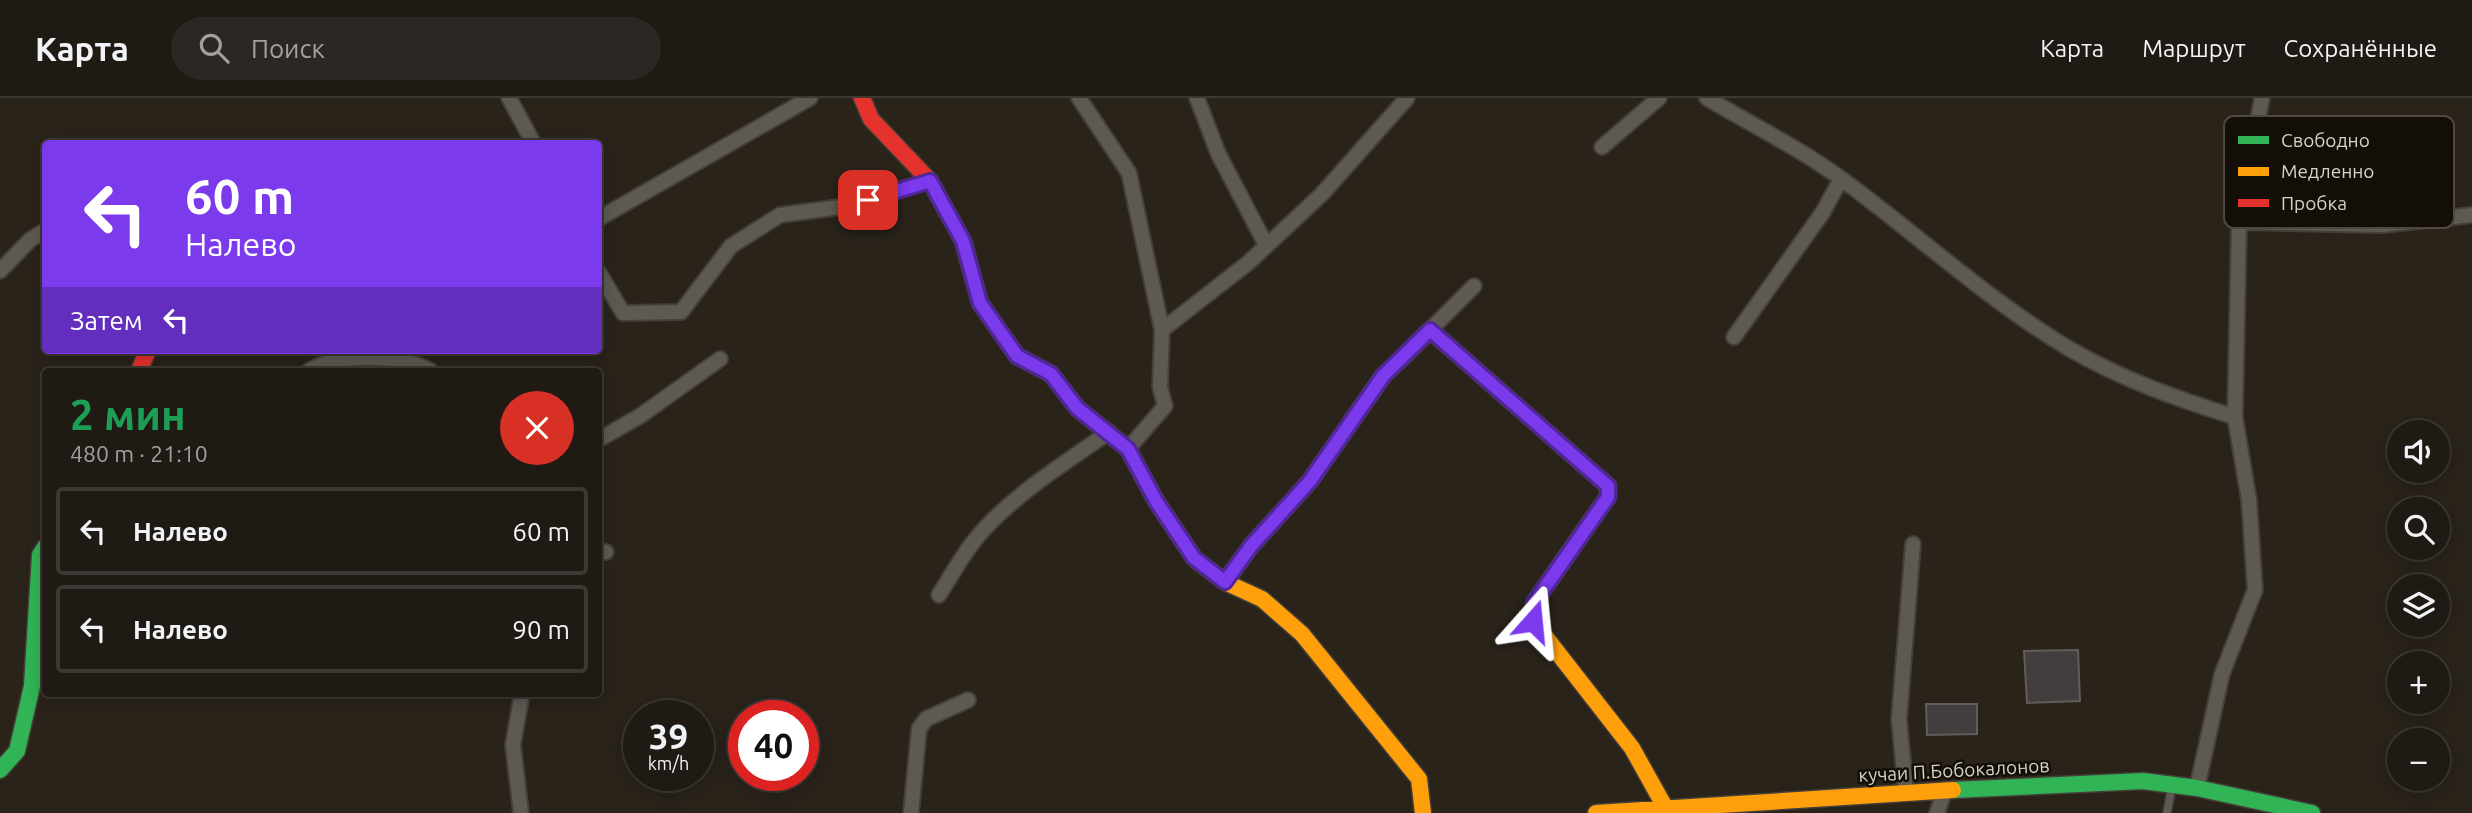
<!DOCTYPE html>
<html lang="ru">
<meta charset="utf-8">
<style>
body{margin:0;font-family:Ubuntu,sans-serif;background:#2c2722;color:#f1f3f6;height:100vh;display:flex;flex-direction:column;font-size:26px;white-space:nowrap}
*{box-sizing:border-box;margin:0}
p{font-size:23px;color:#a1a1a0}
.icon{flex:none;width:38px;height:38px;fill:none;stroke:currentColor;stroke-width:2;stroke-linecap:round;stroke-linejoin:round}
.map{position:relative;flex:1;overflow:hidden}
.details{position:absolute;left:42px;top:270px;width:560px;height:329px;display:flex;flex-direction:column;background:#1f1a14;border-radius:7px;box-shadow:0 4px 18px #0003,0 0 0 2px #3c3834}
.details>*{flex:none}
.banner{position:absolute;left:42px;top:42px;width:560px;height:214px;border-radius:7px;box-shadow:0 4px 18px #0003,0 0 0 2px #3c3834;background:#7c3aed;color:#fff;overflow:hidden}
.fabs{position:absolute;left:2387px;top:322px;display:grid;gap:14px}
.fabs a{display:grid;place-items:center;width:63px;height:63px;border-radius:50%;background:#1f1a14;box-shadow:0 4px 18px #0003,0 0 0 2px #3c3834;font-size:35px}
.speed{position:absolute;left:623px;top:602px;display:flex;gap:14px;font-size:35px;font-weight:700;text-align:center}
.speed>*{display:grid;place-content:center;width:91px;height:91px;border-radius:50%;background:#1f1a14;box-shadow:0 4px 18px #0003,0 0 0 2px #3c3834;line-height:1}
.speed small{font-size:18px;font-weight:400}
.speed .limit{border:10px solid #d22;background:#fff;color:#111}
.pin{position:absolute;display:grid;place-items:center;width:60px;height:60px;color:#fff;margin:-30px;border-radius:14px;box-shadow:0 4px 10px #0006}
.me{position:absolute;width:77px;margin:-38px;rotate:18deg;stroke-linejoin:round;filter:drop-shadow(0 0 5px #0008)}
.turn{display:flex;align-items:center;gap:24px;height:147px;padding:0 28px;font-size:32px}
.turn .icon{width:91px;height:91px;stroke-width:2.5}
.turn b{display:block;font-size:49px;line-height:60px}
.then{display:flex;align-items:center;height:66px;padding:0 28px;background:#0003;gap:14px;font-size:26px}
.round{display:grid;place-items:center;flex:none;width:74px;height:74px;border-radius:37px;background:#2c2722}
.head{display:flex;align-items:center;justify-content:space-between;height:119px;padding:0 28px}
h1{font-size:42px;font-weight:700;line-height:52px;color:#1e9e55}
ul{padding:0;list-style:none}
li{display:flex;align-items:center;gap:21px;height:88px;margin:0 14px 10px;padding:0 14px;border:4px solid #3c3834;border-radius:7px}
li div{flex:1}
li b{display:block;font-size:26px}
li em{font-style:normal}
header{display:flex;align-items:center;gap:42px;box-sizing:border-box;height:98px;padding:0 35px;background:#1f1a14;border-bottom:2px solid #3c3834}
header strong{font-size:33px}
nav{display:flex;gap:38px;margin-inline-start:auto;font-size:24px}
.search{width:490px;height:63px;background:#2c2722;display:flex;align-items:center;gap:18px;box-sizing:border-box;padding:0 24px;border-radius:38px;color:#a1a1a0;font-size:26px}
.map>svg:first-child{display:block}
.building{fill:#433e3d;stroke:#625c5b;stroke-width:2}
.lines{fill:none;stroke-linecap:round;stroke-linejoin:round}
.lane-casing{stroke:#443f38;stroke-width:10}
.street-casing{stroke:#443f38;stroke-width:18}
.fast-casing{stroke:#443f38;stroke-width:19}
.slow-casing{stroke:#443f38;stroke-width:19}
.jam-casing{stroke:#443f38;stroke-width:19}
.lane{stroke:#5e5953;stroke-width:7}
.street{stroke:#5e5953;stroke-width:14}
.fast{stroke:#30b455;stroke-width:16}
.slow{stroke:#ff9f0a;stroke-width:16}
.jam{stroke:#e5322d;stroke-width:16}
.route-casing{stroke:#51269a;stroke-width:18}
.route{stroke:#7c3aed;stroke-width:12}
.labels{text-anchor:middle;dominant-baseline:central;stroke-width:5;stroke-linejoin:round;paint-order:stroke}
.street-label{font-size:19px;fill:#d7d1c6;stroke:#130e07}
.key{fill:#130e07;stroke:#4e4840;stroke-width:2}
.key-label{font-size:19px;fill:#d7d1c6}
</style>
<header>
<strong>Карта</strong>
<div class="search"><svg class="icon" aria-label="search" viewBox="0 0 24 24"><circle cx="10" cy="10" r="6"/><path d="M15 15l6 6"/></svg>Поиск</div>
<nav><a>Карта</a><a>Маршрут</a><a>Сохранённые</a></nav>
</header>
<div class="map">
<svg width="2472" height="715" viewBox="0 0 2472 715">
<rect width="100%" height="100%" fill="#29231a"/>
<path class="building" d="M 2078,552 L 2080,603 L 2027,605 L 2024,553 Z
M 1926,606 L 1977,606 L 1977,636 L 1927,637 Z"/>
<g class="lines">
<defs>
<path id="lane" d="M 2167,715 L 2172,688"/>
<path id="street" d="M 509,0 L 534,46
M 1079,0 L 1129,75 L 1162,232 L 1248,165 L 1322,96 L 1407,0
M 1197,0 L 1218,55 L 1266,147
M 1707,0 C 1752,27 1801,51 1843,82 C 1919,138 1988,202 2068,250 C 2121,281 2177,301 2235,319
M 1602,49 L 1659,0
M 598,121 L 810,0
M 2239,124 L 2382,127 L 2472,117
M 0,173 L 30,142 L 46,132
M 598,173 L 623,215 L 681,214 L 731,148 L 780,117 L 840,109 L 930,83
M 1430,232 L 1474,188
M 1734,239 L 1823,114 L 1841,81
M 309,273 C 338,255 402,256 431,273
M 598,342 L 640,318 L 720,261
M 1128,351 L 1165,308 L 1160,289 L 1162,232
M 598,452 L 606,454
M 939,497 C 954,473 968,447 989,426 C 1024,390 1068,363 1109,334
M 2197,690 L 2222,576 L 2255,492 L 2249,402 L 2235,319 L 2239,124 L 2262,0
M 1906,695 L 1899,621 L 1913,446
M 521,715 L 513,647 L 522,595
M 911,715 L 919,631 L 926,621 L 968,602
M 1937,715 L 1945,692"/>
<path id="fast" d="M 1405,257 L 1430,232 L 1608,388 L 1608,399 L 1586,430
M 0,672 L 17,653 L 32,588 L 40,457 L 46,448
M 1953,692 L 2143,683 L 2197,690 L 2312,715"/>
<path id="slow" d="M 1586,430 L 1534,505 L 1533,523 L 1632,650 L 1666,711
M 1200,465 L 1225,484 L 1262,501 L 1302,536 L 1419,681 L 1423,715
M 1225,484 L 1251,448 L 1310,383 L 1383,278 L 1405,257
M 1596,715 L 1953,692"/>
<path id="jam" d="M 862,0 L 871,21 L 930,83 L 963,143 L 980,205 L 1017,258 L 1051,276 L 1077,310 L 1128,351 L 1156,403 L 1194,460 L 1200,465
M 139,273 L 148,252"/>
</defs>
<use href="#lane" class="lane-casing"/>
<use href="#street" class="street-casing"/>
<use href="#fast" class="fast-casing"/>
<use href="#slow" class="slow-casing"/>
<use href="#jam" class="jam-casing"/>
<use href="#lane" class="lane"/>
<use href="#street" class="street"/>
<use href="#fast" class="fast"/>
<use href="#slow" class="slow"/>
<use href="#jam" class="jam"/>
</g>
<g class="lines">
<defs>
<path id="route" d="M 868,102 L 930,83 L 963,143 L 980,205 L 1017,258 L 1051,276 L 1077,310 L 1128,351 L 1156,403 L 1194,460 L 1225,484 L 1251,448 L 1310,383 L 1383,278 L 1430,232 L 1608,388 L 1608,399 L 1534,505 L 1533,523"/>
</defs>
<use href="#route" class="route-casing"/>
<use href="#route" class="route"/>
</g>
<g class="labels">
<g class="street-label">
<text transform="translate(1954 672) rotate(-3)">кучаи П.Бобокалонов</text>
</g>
</g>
<rect x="2224" y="18" width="230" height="112" rx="10" class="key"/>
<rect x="2238" y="38" width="31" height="8" fill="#30b455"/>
<rect x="2238" y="69" width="31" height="9" fill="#ff9f0a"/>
<rect x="2238" y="101" width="31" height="8" fill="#e5322d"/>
<g class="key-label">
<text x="2281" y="49">Свободно</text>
<text x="2281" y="80">Медленно</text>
<text x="2281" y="112">Пробка</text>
</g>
</svg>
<div class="fabs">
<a><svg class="icon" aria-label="sound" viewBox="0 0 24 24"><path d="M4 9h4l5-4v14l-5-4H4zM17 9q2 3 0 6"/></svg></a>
<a><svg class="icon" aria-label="search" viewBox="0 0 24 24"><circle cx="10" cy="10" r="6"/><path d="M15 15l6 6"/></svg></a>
<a><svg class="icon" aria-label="layers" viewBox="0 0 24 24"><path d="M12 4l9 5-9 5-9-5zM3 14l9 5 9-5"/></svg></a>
<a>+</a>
<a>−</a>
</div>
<div class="speed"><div>39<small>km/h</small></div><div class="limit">40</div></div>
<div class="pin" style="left:868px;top:102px;background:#d93025"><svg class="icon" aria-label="arrive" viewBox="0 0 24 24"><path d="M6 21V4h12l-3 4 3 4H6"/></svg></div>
<svg class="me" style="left:1533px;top:523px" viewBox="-20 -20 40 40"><path d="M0-17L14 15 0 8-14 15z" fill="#7c3aed" stroke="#fff" stroke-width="4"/></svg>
<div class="banner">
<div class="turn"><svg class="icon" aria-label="left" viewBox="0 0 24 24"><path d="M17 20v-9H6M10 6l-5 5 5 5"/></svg><div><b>60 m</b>Налево</div></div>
<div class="then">Затем<svg class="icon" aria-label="left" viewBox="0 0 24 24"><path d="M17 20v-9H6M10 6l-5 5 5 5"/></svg></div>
</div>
<section class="details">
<div class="head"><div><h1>2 мин</h1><p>480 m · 21:10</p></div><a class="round" style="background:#d93025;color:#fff"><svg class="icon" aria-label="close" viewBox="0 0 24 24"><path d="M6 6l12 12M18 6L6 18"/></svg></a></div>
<ul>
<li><svg class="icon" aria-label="left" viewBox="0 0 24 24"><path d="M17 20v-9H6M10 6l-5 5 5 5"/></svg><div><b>Налево</b></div><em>60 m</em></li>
<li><svg class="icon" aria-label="left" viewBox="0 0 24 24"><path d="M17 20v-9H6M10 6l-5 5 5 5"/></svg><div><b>Налево</b></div><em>90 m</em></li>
</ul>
</section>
</div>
